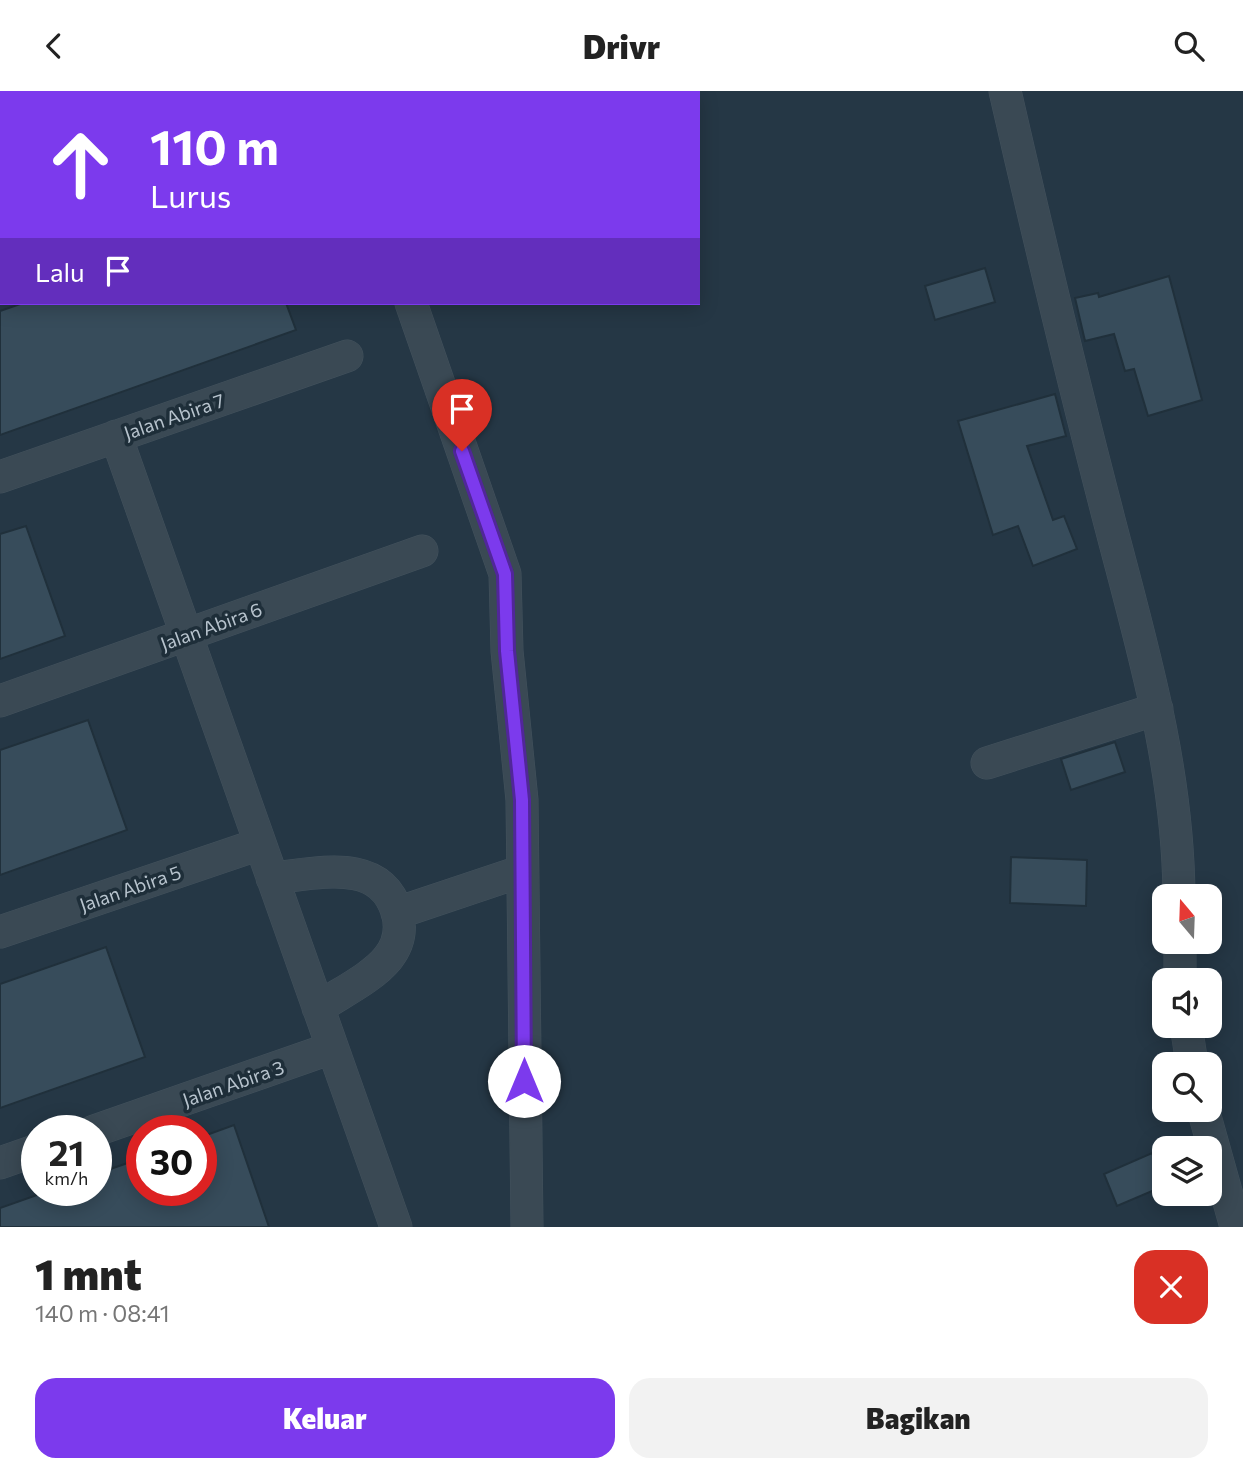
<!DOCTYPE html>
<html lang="id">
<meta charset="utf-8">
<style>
body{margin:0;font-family:Commissioner,sans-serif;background:#f2f2f2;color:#222;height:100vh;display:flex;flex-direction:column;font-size:26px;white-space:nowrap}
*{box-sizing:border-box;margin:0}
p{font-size:23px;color:#767676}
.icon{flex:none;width:38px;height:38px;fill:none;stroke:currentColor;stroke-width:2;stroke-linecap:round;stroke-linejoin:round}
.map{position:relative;height:1136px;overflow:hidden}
.details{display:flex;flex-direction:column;background:#fff;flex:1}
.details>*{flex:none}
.hud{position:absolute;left:0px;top:0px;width:700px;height:214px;box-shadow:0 4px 18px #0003;background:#7c3aed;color:#fff;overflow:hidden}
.needle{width:46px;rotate:341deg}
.buttons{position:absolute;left:1152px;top:793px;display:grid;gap:14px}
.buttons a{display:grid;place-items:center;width:70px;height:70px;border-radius:14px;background:#fff;box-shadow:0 4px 18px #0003;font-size:35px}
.speed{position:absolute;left:21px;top:1024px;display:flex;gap:14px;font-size:35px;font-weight:700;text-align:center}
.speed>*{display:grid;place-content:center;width:91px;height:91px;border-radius:50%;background:#fff;box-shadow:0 4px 18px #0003;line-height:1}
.speed small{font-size:18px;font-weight:400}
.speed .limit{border:10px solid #d22;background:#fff;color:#111}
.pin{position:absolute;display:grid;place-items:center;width:60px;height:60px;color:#fff;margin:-72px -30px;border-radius:50% 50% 50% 0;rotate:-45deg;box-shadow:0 0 7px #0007}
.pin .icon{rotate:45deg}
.me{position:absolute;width:77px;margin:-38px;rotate:0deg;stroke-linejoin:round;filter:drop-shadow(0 0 5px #0008)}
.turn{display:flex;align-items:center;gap:24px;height:147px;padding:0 35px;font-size:32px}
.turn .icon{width:91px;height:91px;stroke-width:2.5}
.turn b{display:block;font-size:49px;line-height:60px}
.then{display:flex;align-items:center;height:66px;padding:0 35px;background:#0003;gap:14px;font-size:26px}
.round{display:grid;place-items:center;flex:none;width:74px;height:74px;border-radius:21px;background:#f2f2f2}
.summary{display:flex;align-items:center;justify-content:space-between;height:119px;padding:0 35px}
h1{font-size:42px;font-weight:800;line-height:52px}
.button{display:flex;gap:14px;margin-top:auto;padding:14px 35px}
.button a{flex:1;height:80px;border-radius:21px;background:#7c3aed;color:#fff;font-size:28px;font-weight:800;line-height:80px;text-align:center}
.button a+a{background:#f2f2f2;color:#222}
header{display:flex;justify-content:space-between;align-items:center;height:91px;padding:0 35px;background:#fff;font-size:32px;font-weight:800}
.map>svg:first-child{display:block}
.building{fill:#374c5b;stroke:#20303b;stroke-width:2}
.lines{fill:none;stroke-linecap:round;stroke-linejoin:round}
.minor-casing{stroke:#43525d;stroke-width:33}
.minor{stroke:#3a4954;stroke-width:32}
.route-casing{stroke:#51269a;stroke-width:18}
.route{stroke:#7c3aed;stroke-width:12}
.labels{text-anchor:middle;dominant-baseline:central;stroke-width:7;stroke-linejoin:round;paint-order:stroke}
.street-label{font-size:19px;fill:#b7c3cd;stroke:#1e2e39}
</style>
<header><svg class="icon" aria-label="back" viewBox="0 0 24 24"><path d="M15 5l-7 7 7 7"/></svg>Drivr<svg class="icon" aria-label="search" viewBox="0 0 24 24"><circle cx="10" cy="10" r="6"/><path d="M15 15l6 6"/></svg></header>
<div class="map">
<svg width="1243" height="1136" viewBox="0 0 1243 1136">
<rect width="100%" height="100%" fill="#253745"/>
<path class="building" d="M 985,177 L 995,211 L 935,229 L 925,195 Z
M 1169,185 L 1202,309 L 1148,325 L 1134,278 L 1125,280 L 1114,243 L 1085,250 L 1075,207 L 1098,202 L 1099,206 Z
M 23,212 L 286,212 L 296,239 L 0,344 L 0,220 Z
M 1055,303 L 1066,345 L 1027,355 L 1053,429 L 1064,425 L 1077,458 L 1033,475 L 1018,435 L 993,444 L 958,330 Z
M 26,435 L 65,545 L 0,568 L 0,443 Z
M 88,629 L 127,739 L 0,784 L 0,659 Z
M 1115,651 L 1125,681 L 1071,699 L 1061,668 Z
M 1011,766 L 1087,769 L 1086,815 L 1010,812 Z
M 106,856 L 145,966 L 0,1017 L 0,893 Z
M 234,1034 L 269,1136 L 0,1136 L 0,1117 L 51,1099 L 96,1099 L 96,1083 L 142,1067 L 142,1099 L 201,1099 L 201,1046 Z
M 1152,1062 L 1164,1095 L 1117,1115 L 1104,1083 Z"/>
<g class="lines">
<defs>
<path id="minor" d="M 83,0 L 84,2
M 337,0 L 338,2
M 1005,0 C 1037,140 1070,278 1106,417 C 1139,546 1178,670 1179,805
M 0,170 L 2,170
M 411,212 L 505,483 L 507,560 L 522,709 L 527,1136
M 116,345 L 396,1136
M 0,386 L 347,265
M 0,610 L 422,460
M 987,672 L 1157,618
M 272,787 C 317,783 380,765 397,821 C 402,838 399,853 388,867 C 372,887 340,902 318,917
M 397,822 L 522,780
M 0,841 L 260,753
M 1180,850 L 1180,889
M 1186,934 L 1192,973
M 1203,1018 L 1236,1136
M 94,1040 L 332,957
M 0,1072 L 37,1059"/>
</defs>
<use href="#minor" class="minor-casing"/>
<use href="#minor" class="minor"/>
</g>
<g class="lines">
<defs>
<path id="route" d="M 462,360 L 505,483 L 507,560 L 522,709 L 524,990"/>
</defs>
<use href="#route" class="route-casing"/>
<use href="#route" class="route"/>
</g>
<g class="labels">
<g class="street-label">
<text transform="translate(174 325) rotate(-19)">Jalan Abira 7</text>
<text transform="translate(211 535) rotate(-20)">Jalan Abira 6</text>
<text transform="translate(130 797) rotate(-19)">Jalan Abira 5</text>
<text transform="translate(233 992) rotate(-19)">Jalan Abira 3</text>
</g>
</g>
</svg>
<div class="buttons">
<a><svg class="needle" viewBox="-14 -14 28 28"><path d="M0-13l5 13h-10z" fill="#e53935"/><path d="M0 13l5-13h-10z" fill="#767676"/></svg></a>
<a><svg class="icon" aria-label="sound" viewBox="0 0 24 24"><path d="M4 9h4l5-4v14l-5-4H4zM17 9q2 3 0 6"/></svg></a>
<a><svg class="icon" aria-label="search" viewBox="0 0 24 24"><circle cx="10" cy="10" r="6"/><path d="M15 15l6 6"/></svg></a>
<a><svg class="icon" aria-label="layers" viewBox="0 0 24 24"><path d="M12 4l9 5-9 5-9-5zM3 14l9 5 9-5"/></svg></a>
</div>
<div class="speed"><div>21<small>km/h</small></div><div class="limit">30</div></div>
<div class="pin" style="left:462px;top:360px;background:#d93025"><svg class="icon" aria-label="arrive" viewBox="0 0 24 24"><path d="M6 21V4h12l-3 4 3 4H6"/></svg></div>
<svg class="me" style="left:524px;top:990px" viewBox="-20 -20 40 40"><circle r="19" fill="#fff"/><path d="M0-13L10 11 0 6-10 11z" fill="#7c3aed"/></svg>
<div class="hud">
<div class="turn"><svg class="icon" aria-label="ahead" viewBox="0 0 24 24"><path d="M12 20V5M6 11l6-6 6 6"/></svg><div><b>110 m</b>Lurus</div></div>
<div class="then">Lalu<svg class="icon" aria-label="arrive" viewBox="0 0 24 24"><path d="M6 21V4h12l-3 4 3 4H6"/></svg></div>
</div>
</div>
<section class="details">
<div class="summary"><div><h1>1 mnt</h1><p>140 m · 08:41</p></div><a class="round" style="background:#d93025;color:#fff"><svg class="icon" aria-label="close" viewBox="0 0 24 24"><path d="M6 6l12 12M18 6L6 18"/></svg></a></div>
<div class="button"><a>Keluar</a><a>Bagikan</a></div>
</section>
